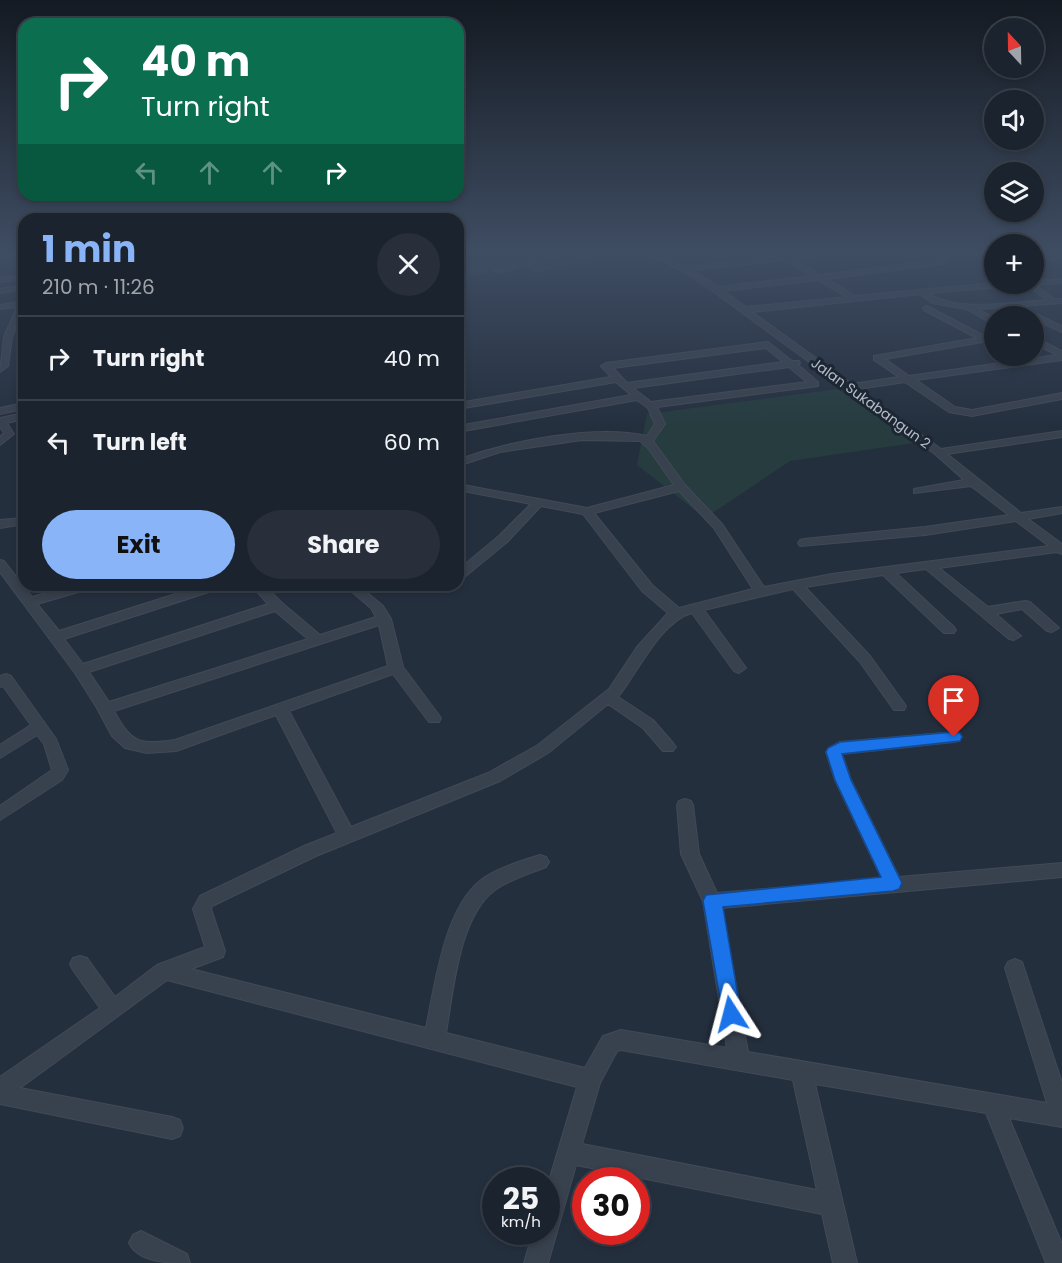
<!DOCTYPE html>
<meta charset="utf-8">
<style>
body{margin:0;font-family:Poppins,sans-serif;background:#282f3a;color:#f1f3f6;height:100vh;display:flex;flex-direction:column;font-size:22px;white-space:nowrap}
*{box-sizing:border-box;margin:0}
p{font-size:20px;color:#a0a4aa}
.icon{flex:none;width:33px;height:33px;fill:none;stroke:currentColor;stroke-width:2;stroke-linecap:round;stroke-linejoin:round}
.map{position:relative;flex:1;overflow:hidden}
.sheet{position:absolute;left:18px;top:213px;width:446px;height:378px;display:flex;flex-direction:column;background:#1b232e;border-radius:18px;box-shadow:0 3px 9px #0003,0 0 0 2px #39404a}
.sheet>*{flex:none}
.banner{position:absolute;left:18px;top:18px;width:446px;height:183px;border-radius:18px;box-shadow:0 3px 9px #0003,0 0 0 2px #39404a;background:#0b6e4f;color:#fff;overflow:hidden}
.needle{width:39px;rotate:338deg}
.tools{position:absolute;left:984px;top:18px;display:grid;gap:12px}
.tools a{display:grid;place-items:center;width:60px;height:60px;border-radius:50%;background:#1b232e;box-shadow:0 3px 9px #0003,0 0 0 2px #39404a;font-size:30px}
.speed{position:absolute;left:482px;top:1167px;display:flex;gap:12px;font-size:30px;font-weight:700;text-align:center}
.speed>*{display:grid;place-content:center;width:78px;height:78px;border-radius:50%;background:#1b232e;box-shadow:0 3px 9px #0003,0 0 0 2px #39404a;line-height:1}
.speed small{font-size:15px;font-weight:400}
.speed .limit{border:9px solid #d22;background:#fff;color:#111}
.pin{position:absolute;display:grid;place-items:center;width:51px;height:51px;color:#fff;margin:-62px -26px;border-radius:50% 50% 50% 0;rotate:-45deg;box-shadow:0 0 6px #0007}
.pin .icon{rotate:45deg}
.me{position:absolute;width:66px;margin:-33px;rotate:351deg;stroke-linejoin:round;filter:drop-shadow(0 0 4px #0008)}
.turn{display:flex;align-items:center;gap:21px;height:126px;padding:0 24px;font-size:27px}
.turn .icon{width:78px;height:78px;stroke-width:2.5}
.turn b{display:block;font-size:42px;line-height:51px}
.lanes{display:flex;align-items:center;height:57px;padding:0 24px;background:#0003;justify-content:center;gap:30px;direction:ltr}
.lanes .off{opacity:.35}
.round{display:grid;place-items:center;flex:none;width:63px;height:63px;border-radius:32px;background:#282f3a}
.overview{display:flex;align-items:center;justify-content:space-between;height:102px;padding:0 24px}
h1{font-size:36px;font-weight:700;line-height:45px;color:#8ab4f8}
.action{display:flex;gap:12px;margin-top:auto;padding:12px 24px}
.action a{flex:1;height:69px;border-radius:36px;background:#8ab4f8;color:#111;font-size:24px;font-weight:700;line-height:69px;text-align:center}
.action a+a{background:#282f3a;color:#f1f3f6}
ul{padding:0;list-style:none}
li{display:flex;align-items:center;gap:18px;height:84px;padding:0 24px;border-top:2px solid #39404a}
li div{flex:1}
li b{display:block;font-size:22px}
li em{font-style:normal}
.map>svg:first-child{display:block}
.green{fill:#263c3f}
.lines{fill:none;stroke-linecap:round;stroke-linejoin:round}
.street-casing{stroke:#414a57;stroke-width:2}
.street{fill:#38414e;fill-rule:evenodd}
.route{fill:#1a73e8;stroke:#114b97;stroke-width:1.5}
.labels{text-anchor:middle;dominant-baseline:central;stroke-width:6;stroke-linejoin:round;paint-order:stroke}
.far-street-label{font-size:14px;fill:#b4bcc9;stroke:#1d2633}
</style>
<div class="map">
<svg width="1062" height="1263" viewBox="0 0 1062 1263">
<rect width="100%" height="100%" fill="#242f3e"/>
<path class="green" d="M 458,251 L 625,251 L 535,274 L 525,265 L 458,280 Z
M 838,389 L 914,443 L 790,461 L 705,518 L 637,465 L 647,414 Z"/>
<g class="lines">
<defs>
<path id="street" d="M 559,251 L 571,251 L 501,273 L 494,271 Z
M 639,251 L 649,251 L 687,267 L 821,251 L 846,251 L 794,259 L 820,275 L 941,260 L 925,251 L 934,251 L 949,259 L 943,264 L 827,279 L 855,296 L 994,283 L 1019,284 L 1015,286 L 929,293 C 956,313 1013,302 1046,300 L 1027,284 L 1034,284 L 1034,281 L 1062,279 L 1062,283 L 1036,285 L 1055,299 L 1062,299 L 1062,303 L 1019,306 L 1062,326 L 1062,332 L 1034,319 L 1034,316 L 1028,316 L 1008,307 L 977,309 L 994,318 L 994,323 L 991,323 L 966,309 L 932,303 L 920,294 L 752,312 L 852,384 L 899,377 L 874,360 L 874,356 L 977,338 L 924,310 L 923,308 L 927,306 L 986,337 L 994,336 L 994,340 L 885,359 L 909,376 L 1057,355 L 1034,343 L 1034,337 L 1062,351 L 1062,360 L 916,380 L 955,407 L 972,410 L 1062,393 L 1062,399 L 972,416 L 949,412 L 905,382 L 858,389 L 941,449 L 1062,431 L 1062,437 L 947,454 L 1021,513 L 1062,507 L 1062,513 L 1028,519 L 1062,544 L 1062,554 L 1057,552 L 939,568 L 988,607 L 1025,601 L 1030,602 L 1059,628 L 1052,632 L 1047,631 L 1022,609 L 996,614 L 1021,636 L 1014,640 L 1009,639 L 926,569 L 896,573 L 954,627 L 956,630 L 954,633 L 944,633 L 883,575 L 805,587 L 870,656 L 906,706 L 904,710 L 894,710 L 860,662 L 793,589 L 704,610 L 746,668 L 739,673 L 734,671 L 692,613 C 661,621 638,672 618,697 L 653,720 L 673,743 L 676,747 L 673,751 L 663,751 L 643,728 L 608,704 L 548,753 L 500,781 L 316,856 L 212,906 L 211,909 L 225,951 L 223,957 L 191,969 L 426,1028 C 435,985 444,909 481,880 C 497,868 521,861 540,855 L 546,857 L 549,862 L 546,867 C 529,874 510,879 495,890 C 459,916 453,992 446,1033 L 585,1068 L 603,1036 L 621,1030 L 727,1048 L 703,901 L 681,854 L 677,805 L 679,801 L 685,799 L 691,801 L 693,805 L 699,854 L 717,893 L 882,879 L 835,780 L 826,752 L 829,748 L 840,742 L 954,732 L 959,733 L 962,737 L 959,741 L 954,742 L 842,754 L 851,780 L 899,877 L 1062,863 L 1062,877 L 722,908 L 748,1052 L 1047,1103 L 1005,968 L 1008,962 L 1015,959 L 1022,962 L 1062,1083 L 1062,1127 L 1009,1118 L 1062,1244 L 1062,1263 L 1046,1263 L 986,1113 L 815,1084 L 857,1263 L 833,1263 L 822,1214 L 576,1165 L 548,1263 L 524,1263 L 533,1232 L 546,1232 L 546,1191 L 577,1087 L 167,980 L 20,1088 L 172,1117 L 180,1120 L 183,1128 L 180,1136 L 172,1139 L 0,1104 L 0,1077 L 100,1008 L 73,970 L 70,964 L 73,958 L 80,956 L 87,958 L 115,997 L 157,965 L 205,947 L 193,909 L 200,896 L 304,846 L 337,833 L 276,715 L 176,751 L 147,753 L 125,748 L 112,736 L 97,708 L 75,673 L 0,572 L 0,560 L 4,561 L 32,597 L 74,585 L 94,585 L 92,588 L 37,604 L 59,631 L 204,585 L 223,585 L 221,588 L 64,639 L 83,664 L 268,604 L 251,585 L 264,585 L 282,603 L 320,635 L 376,617 L 371,608 L 344,585 L 358,585 L 383,606 L 391,619 L 403,667 L 441,718 L 439,722 L 429,722 L 393,674 L 289,711 L 351,827 L 488,773 L 538,745 L 609,689 L 637,647 L 668,613 L 642,591 L 583,514 L 541,506 L 507,542 L 462,579 L 458,580 L 458,570 L 499,536 L 531,504 L 458,490 L 458,484 L 587,508 L 674,485 L 648,448 L 640,441 L 582,440 L 500,452 L 464,464 L 460,463 L 460,459 C 510,441 595,424 647,436 L 655,424 L 648,408 L 637,400 L 458,432 L 458,426 L 631,395 L 616,382 L 458,409 L 458,403 L 611,377 L 601,366 L 606,363 L 768,342 L 792,361 L 799,361 L 800,363 L 798,365 L 818,382 L 818,386 L 657,407 L 665,424 L 653,441 L 685,485 L 722,524 L 764,587 L 832,574 L 1049,546 L 1016,521 L 925,535 L 800,546 L 798,543 L 800,540 L 804,539 L 925,527 L 1009,515 L 971,486 L 914,493 L 914,489 L 964,480 L 935,454 L 714,292 L 683,271 ZM 785,260 L 812,276 L 718,287 L 693,270 ZM 818,280 L 846,297 L 746,307 L 724,291 ZM 766,348 L 783,362 L 627,383 L 613,368 ZM 789,367 L 807,382 L 651,402 L 633,388 ZM 679,491 L 714,528 L 753,589 L 679,608 L 652,585 L 594,513 ZM 275,611 L 308,639 L 109,702 L 89,672 ZM 379,625 L 388,666 L 175,740 C 139,745 131,743 114,711 ZM 621,1050 L 793,1080 L 817,1190 L 582,1144 L 600,1083 L 617,1051 Z
M 985,251 L 994,251 L 994,256 Z
M 1034,251 L 1042,251 L 1060,259 L 1053,261 Z
M 24,252 L 24,256 L 0,259 L 0,255 Z
M 24,275 L 24,279 L 0,282 L 0,278 Z
M 24,285 L 24,289 L 0,293 L 0,289 Z
M 24,301 L 24,309 L 12,337 L 8,366 L 0,372 L 4,337 L 17,307 L 0,309 L 0,305 Z
M 24,403 L 24,409 L 0,414 L 0,408 Z
M 24,413 L 24,419 L 7,423 L 14,434 L 0,445 L 0,437 L 4,433 L 0,427 L 0,418 Z
M 24,518 L 24,524 L 0,528 L 0,520 Z
M 6,674 L 11,676 L 56,739 L 68,770 L 62,780 L 0,820 L 0,806 L 52,770 L 44,744 L 37,735 L 0,758 L 0,745 L 31,725 L 3,686 L 0,687 L 0,676 Z
M 141,1231 L 187,1254 L 190,1263 C 169,1263 139,1263 129,1243 L 133,1235 Z"/>
</defs>
<use href="#street" class="street-casing"/>
<use href="#street" class="street"/>
</g>
<linearGradient id="sky" x2="0" y2="1"><stop stop-color="#141a22"/><stop offset="0.59" stop-color="#3f4d63"/><stop offset="1" stop-color="#3f4d63" stop-opacity="0"/></linearGradient>
<rect width="1062" height="428" fill="url(#sky)"/>
<path class="route" d="M 954,732 L 960,733 L 962,737 L 960,741 L 842,754 L 851,780 L 902,883 L 899,889 L 893,891 L 723,907 L 741,1014 L 738,1021 L 731,1024 L 724,1021 L 703,901 L 706,895 L 881,877 L 835,780 L 826,752 L 828,748 L 840,742 Z"/>
<g class="labels">
<g class="far-street-label">
<text transform="translate(871 403) rotate(36)">Jalan Sukabangun 2</text>
</g>
</g>
</svg>
<div class="tools">
<a><svg class="needle" viewBox="-14 -14 28 28"><path d="M0-13l5 13h-10z" fill="#e53935"/><path d="M0 13l5-13h-10z" fill="#a0a4aa"/></svg></a>
<a><svg class="icon" aria-label="sound" viewBox="0 0 24 24"><path d="M4 9h4l5-4v14l-5-4H4zM17 9q2 3 0 6"/></svg></a>
<a><svg class="icon" aria-label="layers" viewBox="0 0 24 24"><path d="M12 4l9 5-9 5-9-5zM3 14l9 5 9-5"/></svg></a>
<a>+</a>
<a>−</a>
</div>
<div class="speed"><div>25<small>km/h</small></div><div class="limit">30</div></div>
<div class="pin" style="left:954px;top:737px;background:#d93025"><svg class="icon" aria-label="arrive" viewBox="0 0 24 24"><path d="M6 21V4h12l-3 4 3 4H6"/></svg></div>
<svg class="me" style="left:731px;top:1014px" viewBox="-20 -20 40 40"><path d="M0-17L14 15 0 8-14 15z" fill="#1a73e8" stroke="#fff" stroke-width="4"/></svg>
<div class="banner">
<div class="turn"><svg class="icon" aria-label="right" viewBox="0 0 24 24"><path d="M7 20v-9h11M14 6l5 5-5 5"/></svg><div><b>40 m</b>Turn right</div></div>
<div class="lanes"><svg class="icon off" aria-label="left" viewBox="0 0 24 24"><path d="M17 20v-9H6M10 6l-5 5 5 5"/></svg><svg class="icon off" aria-label="ahead" viewBox="0 0 24 24"><path d="M12 20V5M6 11l6-6 6 6"/></svg><svg class="icon off" aria-label="ahead" viewBox="0 0 24 24"><path d="M12 20V5M6 11l6-6 6 6"/></svg><svg class="icon" aria-label="right" viewBox="0 0 24 24"><path d="M7 20v-9h11M14 6l5 5-5 5"/></svg></div>
</div>
<section class="sheet">
<div class="overview"><div><h1>1 min</h1><p>210 m · 11:26</p></div><a class="round"><svg class="icon" aria-label="close" viewBox="0 0 24 24"><path d="M6 6l12 12M18 6L6 18"/></svg></a></div>
<ul>
<li><svg class="icon" aria-label="right" viewBox="0 0 24 24"><path d="M7 20v-9h11M14 6l5 5-5 5"/></svg><div><b>Turn right</b></div><em>40 m</em></li>
<li><svg class="icon" aria-label="left" viewBox="0 0 24 24"><path d="M17 20v-9H6M10 6l-5 5 5 5"/></svg><div><b>Turn left</b></div><em>60 m</em></li>
</ul>
<div class="action"><a>Exit</a><a>Share</a></div>
</section>
</div>
